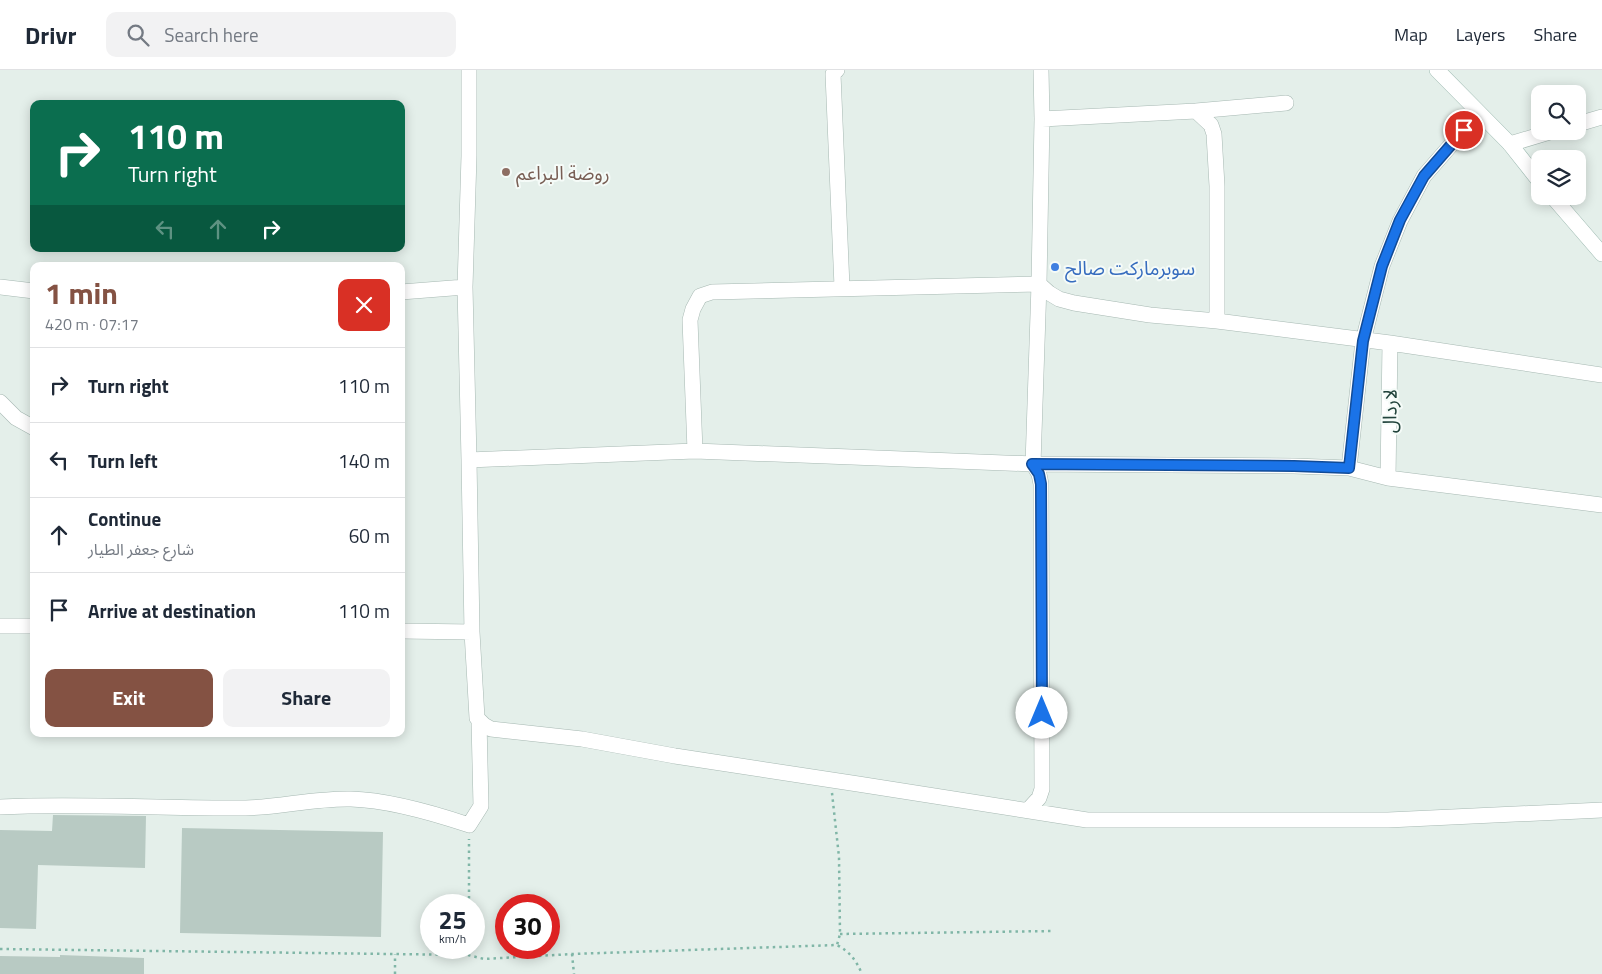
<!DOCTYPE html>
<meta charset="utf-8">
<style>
body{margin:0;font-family:"Titillium Web","Noto Sans Arabic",sans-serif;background:#f2f2f3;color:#1f2937;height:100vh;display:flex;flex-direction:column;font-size:19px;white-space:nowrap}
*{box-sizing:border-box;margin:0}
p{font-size:16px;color:#747a83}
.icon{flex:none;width:28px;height:28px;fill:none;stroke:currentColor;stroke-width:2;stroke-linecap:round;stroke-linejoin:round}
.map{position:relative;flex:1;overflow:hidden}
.details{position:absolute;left:30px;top:192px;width:375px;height:475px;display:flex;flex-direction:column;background:#fff;border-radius:10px;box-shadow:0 2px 12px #0003}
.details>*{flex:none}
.guide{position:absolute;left:30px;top:30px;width:375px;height:152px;border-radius:10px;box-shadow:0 2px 12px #0003;background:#0b6e4f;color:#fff;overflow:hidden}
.controls{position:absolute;left:1531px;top:15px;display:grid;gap:10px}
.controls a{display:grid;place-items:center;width:55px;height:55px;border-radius:10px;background:#fff;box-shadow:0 2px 12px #0003;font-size:25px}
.speed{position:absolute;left:420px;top:824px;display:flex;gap:10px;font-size:25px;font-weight:700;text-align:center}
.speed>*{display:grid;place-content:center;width:65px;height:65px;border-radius:50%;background:#fff;box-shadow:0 2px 12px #0003;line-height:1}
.speed small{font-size:12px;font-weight:400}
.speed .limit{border:8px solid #d22;background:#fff;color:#111}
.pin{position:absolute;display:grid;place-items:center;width:42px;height:42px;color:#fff;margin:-21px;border:2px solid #fff;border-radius:50%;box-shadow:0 1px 5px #0007}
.me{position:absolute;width:55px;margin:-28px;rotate:0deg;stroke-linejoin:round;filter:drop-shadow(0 0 4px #0008)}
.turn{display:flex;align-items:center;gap:18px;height:105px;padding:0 15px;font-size:22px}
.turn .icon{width:65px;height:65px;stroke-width:2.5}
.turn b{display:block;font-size:35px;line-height:42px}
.lanes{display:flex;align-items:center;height:48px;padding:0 15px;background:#0003;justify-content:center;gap:25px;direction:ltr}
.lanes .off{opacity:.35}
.round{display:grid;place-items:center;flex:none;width:52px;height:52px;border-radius:10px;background:#f2f2f3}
.overview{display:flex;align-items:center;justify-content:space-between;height:85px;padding:0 15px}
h1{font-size:30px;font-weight:700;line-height:38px;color:#845243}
.primary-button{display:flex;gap:10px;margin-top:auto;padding:10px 15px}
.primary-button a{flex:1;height:58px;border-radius:10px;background:#845243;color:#fff;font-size:20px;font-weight:700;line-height:58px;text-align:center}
.primary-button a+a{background:#f2f2f3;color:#1f2937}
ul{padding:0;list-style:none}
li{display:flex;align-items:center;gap:15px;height:75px;padding:0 15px;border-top:1px solid #e0e1e3}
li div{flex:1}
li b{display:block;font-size:19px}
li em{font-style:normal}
header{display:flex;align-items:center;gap:30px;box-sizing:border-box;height:70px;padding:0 25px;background:#fff;border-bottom:1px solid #e0e1e3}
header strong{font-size:24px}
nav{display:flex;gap:28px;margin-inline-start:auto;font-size:18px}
.search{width:350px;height:45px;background:#f2f2f3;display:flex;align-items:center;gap:12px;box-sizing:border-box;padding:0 18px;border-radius:10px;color:#747a83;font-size:19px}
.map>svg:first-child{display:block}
.building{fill:#b8cac3}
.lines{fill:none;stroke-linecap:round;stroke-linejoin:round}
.street-casing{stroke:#a6b8b2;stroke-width:16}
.secondary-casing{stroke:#a0bcb3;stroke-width:16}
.path{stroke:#80b6a7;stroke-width:2.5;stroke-dasharray:2.5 4;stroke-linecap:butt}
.street{stroke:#fff;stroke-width:15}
.secondary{stroke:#fff;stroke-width:15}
.route-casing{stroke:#114b97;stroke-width:12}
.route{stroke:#1a73e8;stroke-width:9}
.education-dot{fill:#8d6e63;stroke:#f5fbf8;stroke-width:2}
.shop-dot{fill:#3f7fe0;stroke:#f5fbf8;stroke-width:2}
.labels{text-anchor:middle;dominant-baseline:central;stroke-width:4;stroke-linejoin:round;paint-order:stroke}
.education-label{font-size:19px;fill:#785e54;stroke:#f5fbf8;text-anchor:start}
.shop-label{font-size:19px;fill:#366cbe;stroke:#f5fbf8;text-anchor:start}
.street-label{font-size:19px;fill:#21433b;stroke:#f5fbf8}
</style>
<header>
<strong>Drivr</strong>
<div class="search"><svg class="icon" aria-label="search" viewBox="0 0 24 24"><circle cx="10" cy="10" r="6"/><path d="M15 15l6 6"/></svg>Search here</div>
<nav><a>Map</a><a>Layers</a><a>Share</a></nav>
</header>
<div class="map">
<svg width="1602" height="904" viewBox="0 0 1602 904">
<rect width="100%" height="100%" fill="#e4efea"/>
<path class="building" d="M 53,745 L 146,746 L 145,798 L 38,795 L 36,859 L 0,858 L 0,760 L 52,761 Z
M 182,758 L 383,762 L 381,867 L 180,863 Z
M 60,885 L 144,888 L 144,904 L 0,904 L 0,886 L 60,887 Z"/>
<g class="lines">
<defs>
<path id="street" d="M 837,0 L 833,4 L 842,217
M 1041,0 L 1042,49 L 1196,41 L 1211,55 L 1214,64 L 1217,116 L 1217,251
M 1196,41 L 1286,33
M 1578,54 L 1602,47
M 1510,74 L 1553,61
M 0,217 L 34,221
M 465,217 L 469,390
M 401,222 L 465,217 L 469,86 L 469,0
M 0,332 L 16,348 L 34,358
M 695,381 L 690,250 L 693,239 L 700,226 L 712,222 L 1039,214 L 1049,223 L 1059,229 L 1074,233 L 1150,245 L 1217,251 L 1390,273 L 1602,305
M 1349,398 L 1363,271 L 1382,196 L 1400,151 L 1424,106 L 1464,60 L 1482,46
M 1388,408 L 1390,273
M 0,556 L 34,556
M 401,561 L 472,562 L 477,648 L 484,655 L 491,659 L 582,669 L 675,686 L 858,714 L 1087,750 L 1388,750 L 1602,740
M 472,562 L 469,390 L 695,381 L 1033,394 L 1294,396 L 1349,398 L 1388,408 L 1602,435
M 0,737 C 82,733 164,739 246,738 C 281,737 316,728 351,729 C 389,730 433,743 469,755 L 481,736 L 479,651
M 1028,740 L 1039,728 L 1042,719 L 1041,414 L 1039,404 L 1033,394 L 1039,214 L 1042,49"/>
<path id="secondary" d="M 1437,0 L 1510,74 L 1540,112
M 1552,126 L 1602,184"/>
</defs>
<use href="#street" class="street-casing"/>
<use href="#secondary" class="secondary-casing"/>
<path class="path" d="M 832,723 L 839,787 L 840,864 L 837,875
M 469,835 L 469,769
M 840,864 L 1053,861
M 0,879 L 468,885 L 468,878
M 572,884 L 574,904
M 468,885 L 484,889 L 572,884 L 837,875 C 850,882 856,890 862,904
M 395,904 L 395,884"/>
<use href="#street" class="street"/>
<use href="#secondary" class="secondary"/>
</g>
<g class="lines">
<defs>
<path id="route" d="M 1042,643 L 1041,414 L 1039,404 L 1032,394 L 1294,396 L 1349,398 L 1363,271 L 1382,196 L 1400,150 L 1424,106 L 1464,60"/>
</defs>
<use href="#route" class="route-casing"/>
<use href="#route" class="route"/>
</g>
<circle class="education-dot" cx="506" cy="102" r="5"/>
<circle class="shop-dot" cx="1055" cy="197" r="5"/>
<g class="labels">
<g class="education-label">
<text x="516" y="102">روضة البراعم</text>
</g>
<g class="shop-label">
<text x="1065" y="197">سوبرماركت صالح</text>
</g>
<g class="street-label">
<text transform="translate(1389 341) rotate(-89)">لاردال</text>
</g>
</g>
</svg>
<div class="controls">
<a><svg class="icon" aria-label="search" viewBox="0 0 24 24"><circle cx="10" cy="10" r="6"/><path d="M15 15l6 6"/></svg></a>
<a><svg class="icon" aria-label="layers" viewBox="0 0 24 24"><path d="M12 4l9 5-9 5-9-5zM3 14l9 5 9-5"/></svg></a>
</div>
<div class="speed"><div>25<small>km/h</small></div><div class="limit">30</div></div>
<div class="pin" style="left:1464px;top:60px;background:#d93025"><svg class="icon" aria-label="arrive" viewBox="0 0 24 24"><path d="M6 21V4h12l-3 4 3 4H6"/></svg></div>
<svg class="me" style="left:1042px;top:643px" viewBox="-20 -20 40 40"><circle r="19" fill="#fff"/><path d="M0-13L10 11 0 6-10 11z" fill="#1a73e8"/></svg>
<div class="guide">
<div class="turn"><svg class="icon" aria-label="right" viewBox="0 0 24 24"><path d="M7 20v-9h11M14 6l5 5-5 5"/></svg><div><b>110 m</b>Turn right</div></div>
<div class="lanes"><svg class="icon off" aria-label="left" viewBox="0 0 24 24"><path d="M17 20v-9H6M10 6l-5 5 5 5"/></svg><svg class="icon off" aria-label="ahead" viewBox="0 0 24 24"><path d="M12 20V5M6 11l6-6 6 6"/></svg><svg class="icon" aria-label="right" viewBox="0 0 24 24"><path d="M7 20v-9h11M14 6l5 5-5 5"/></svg></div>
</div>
<section class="details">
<div class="overview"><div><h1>1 min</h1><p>420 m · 07:17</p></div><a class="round" style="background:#d93025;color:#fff"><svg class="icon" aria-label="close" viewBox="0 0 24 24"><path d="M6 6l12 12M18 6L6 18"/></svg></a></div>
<ul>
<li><svg class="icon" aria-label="right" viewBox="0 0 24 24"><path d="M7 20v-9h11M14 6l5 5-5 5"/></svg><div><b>Turn right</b></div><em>110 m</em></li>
<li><svg class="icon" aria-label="left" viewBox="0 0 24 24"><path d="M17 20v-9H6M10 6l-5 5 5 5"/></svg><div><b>Turn left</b></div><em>140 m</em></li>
<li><svg class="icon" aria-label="ahead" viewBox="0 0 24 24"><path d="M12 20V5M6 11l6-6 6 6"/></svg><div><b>Continue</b><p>شارع جعفر الطيار</p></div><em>60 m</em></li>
<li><svg class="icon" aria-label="arrive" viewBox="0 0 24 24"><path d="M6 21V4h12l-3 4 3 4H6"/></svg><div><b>Arrive at destination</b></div><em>110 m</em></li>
</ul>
<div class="primary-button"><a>Exit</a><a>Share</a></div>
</section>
</div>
